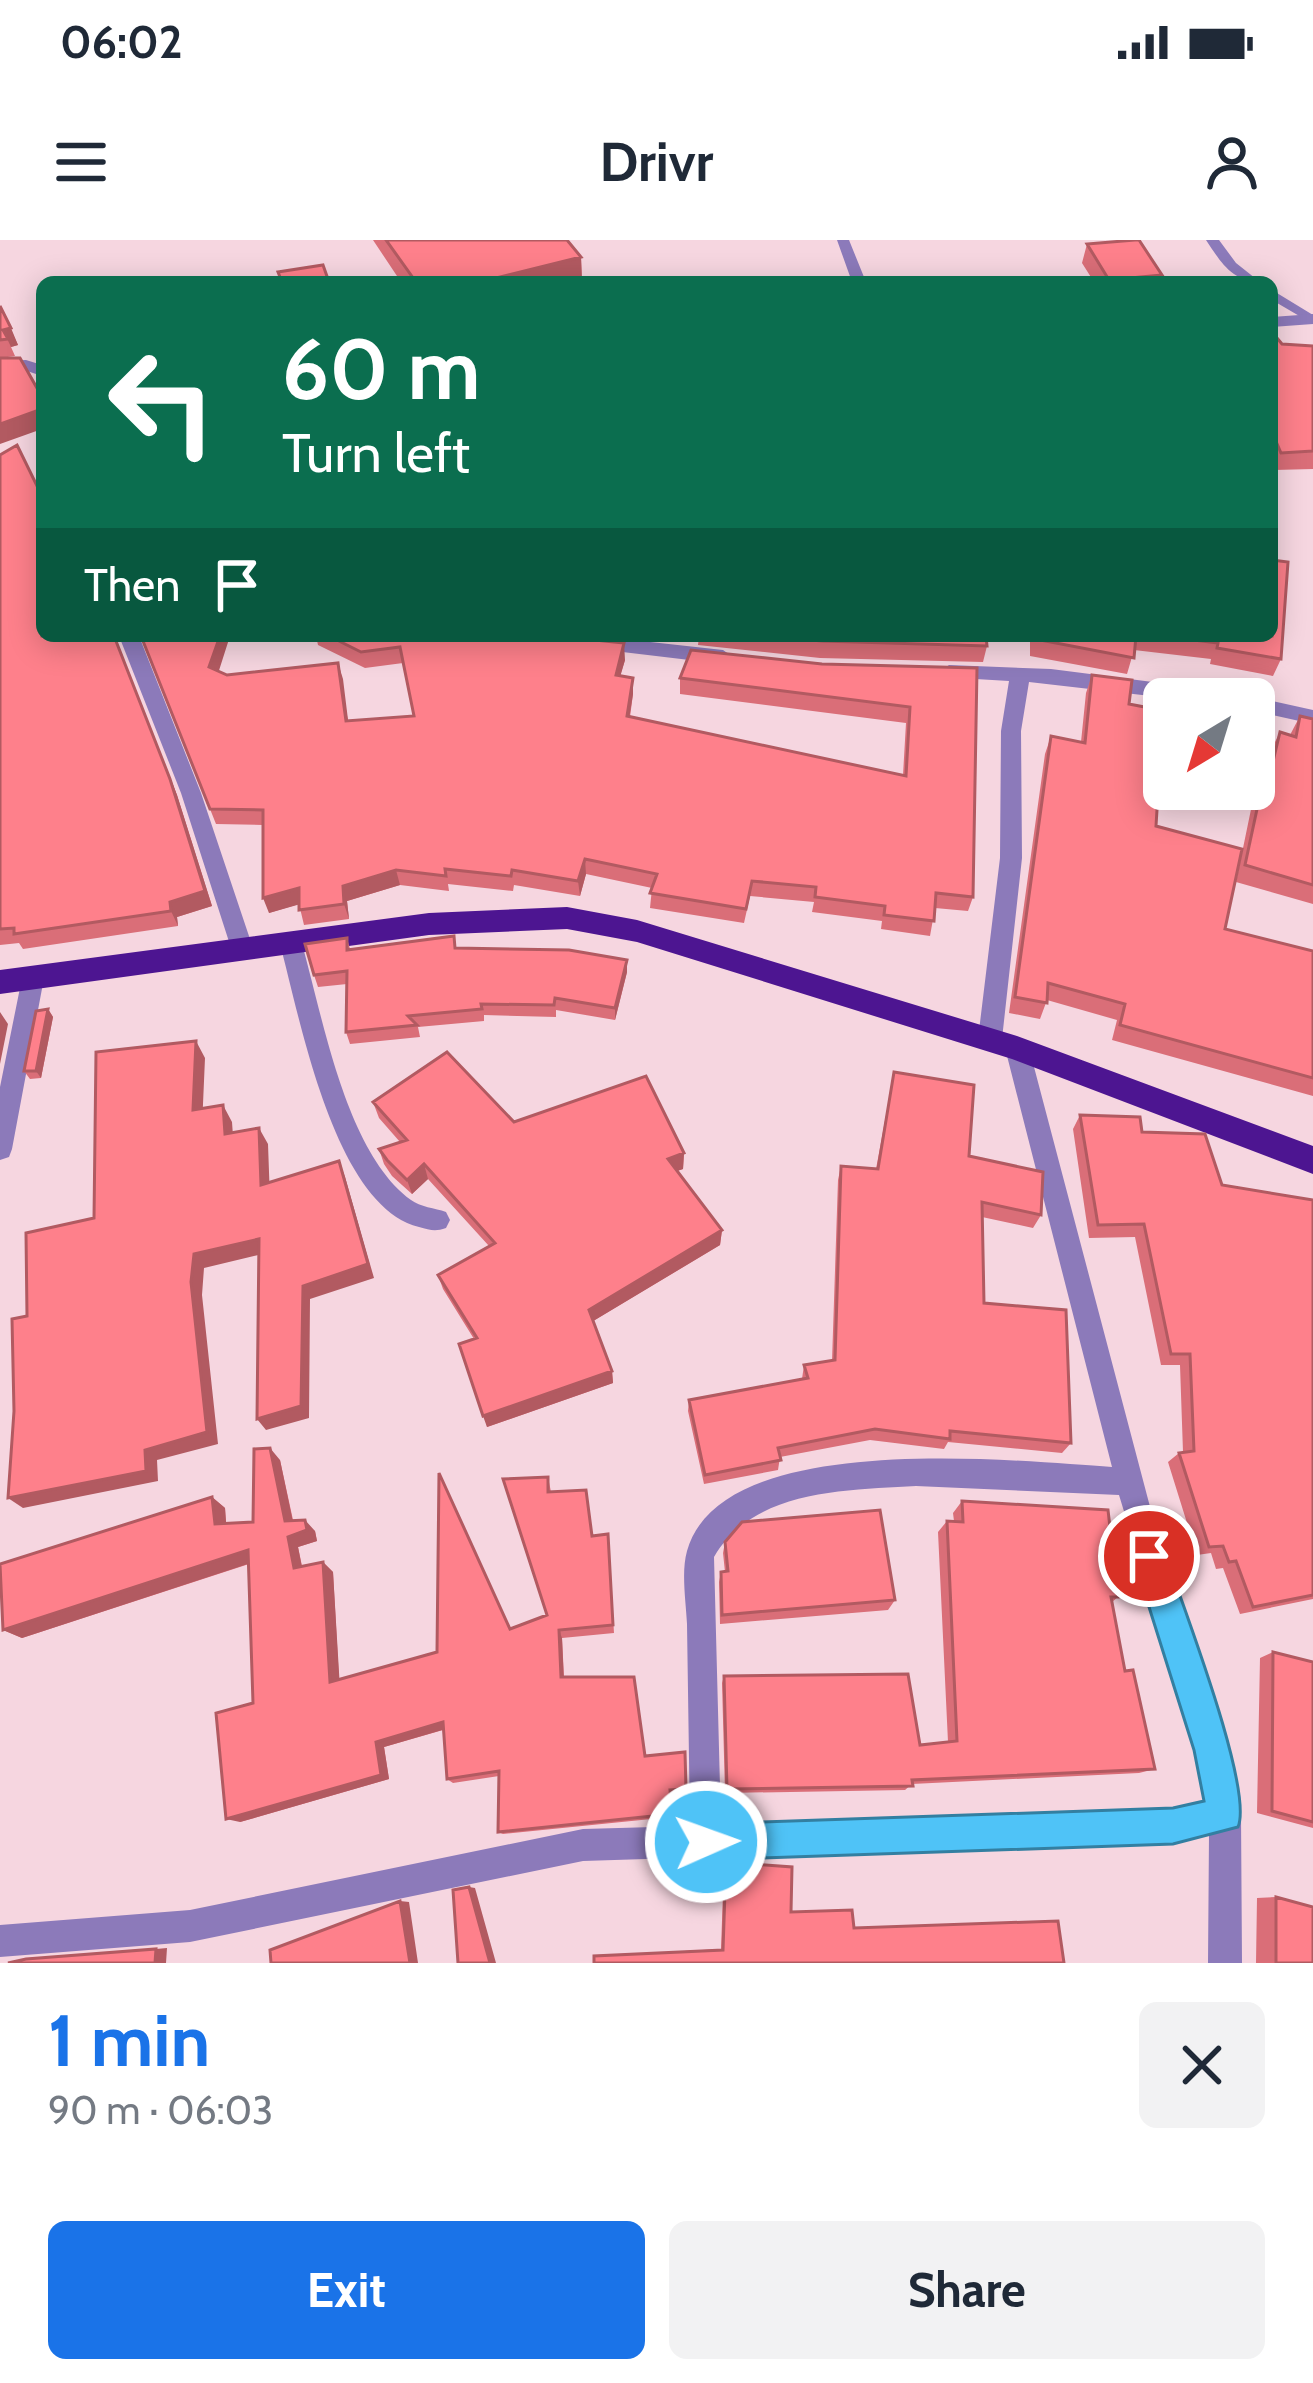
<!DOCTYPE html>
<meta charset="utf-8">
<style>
body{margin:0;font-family:Cabin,sans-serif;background:#f2f2f3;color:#1f2937;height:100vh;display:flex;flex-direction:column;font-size:45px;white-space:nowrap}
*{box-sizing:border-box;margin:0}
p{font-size:39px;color:#747a83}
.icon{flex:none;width:66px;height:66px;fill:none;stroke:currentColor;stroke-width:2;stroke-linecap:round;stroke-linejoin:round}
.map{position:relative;height:1723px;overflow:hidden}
.side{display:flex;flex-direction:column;background:#fff;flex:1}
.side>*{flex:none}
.hud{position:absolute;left:36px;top:36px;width:1242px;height:366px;border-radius:18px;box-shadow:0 6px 30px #0003;background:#0b6e4f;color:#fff;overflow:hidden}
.needle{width:78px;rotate:218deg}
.fabs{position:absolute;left:1143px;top:438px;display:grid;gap:24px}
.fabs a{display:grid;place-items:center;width:132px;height:132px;border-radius:18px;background:#fff;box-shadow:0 6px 30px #0003;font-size:60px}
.pin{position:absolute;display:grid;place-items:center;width:102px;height:102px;color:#fff;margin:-51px;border:6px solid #fff;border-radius:50%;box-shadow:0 3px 12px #0007}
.me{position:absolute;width:132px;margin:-66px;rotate:88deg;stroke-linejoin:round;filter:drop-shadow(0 0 9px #0008)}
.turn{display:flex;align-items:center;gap:42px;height:252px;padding:0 48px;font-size:54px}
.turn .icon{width:156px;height:156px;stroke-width:2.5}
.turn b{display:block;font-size:84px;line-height:102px}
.then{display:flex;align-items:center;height:114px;padding:0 48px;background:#0003;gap:24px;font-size:45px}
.round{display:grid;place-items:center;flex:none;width:126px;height:126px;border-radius:18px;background:#f2f2f3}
.headline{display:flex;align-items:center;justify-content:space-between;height:204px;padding:0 48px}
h1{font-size:72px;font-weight:800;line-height:90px;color:#1a73e8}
.button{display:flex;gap:24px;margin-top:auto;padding:24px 48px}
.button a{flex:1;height:138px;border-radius:18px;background:#1a73e8;color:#fff;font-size:48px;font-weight:800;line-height:138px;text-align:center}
.button a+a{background:#f2f2f3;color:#1f2937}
.status{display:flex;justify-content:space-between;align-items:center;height:84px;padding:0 60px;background:#fff;direction:ltr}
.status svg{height:33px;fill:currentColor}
header{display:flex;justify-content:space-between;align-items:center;height:156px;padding:0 48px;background:#fff;font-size:54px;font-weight:800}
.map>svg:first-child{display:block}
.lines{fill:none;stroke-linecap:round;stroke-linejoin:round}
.lane{fill:#8c7aba;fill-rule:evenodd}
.street{fill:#8c7aba;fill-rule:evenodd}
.primary{fill:#4d1591;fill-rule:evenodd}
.wall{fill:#da6e78}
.shaded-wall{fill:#b25a61}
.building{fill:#fe808b;stroke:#b25a61;stroke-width:3}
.route{fill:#4fc3f7;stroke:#337fa1;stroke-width:3}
</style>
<div class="status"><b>06:02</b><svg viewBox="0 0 49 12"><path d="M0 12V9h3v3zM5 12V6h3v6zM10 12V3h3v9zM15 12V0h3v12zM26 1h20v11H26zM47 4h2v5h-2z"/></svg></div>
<header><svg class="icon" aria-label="menu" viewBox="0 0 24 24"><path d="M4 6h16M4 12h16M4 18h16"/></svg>Drivr<svg class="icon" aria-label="person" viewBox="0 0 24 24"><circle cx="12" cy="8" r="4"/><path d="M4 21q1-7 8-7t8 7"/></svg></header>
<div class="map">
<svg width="1313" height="1723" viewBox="0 0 1313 1723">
<rect width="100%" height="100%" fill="#f6d6e0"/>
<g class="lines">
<path class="lane" d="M 837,0 L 849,0 L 866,42 L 852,42 Z
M 1206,0 L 1219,0 L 1236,23 L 1260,42 C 1232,42 1220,21 1206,0 Z
M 1272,50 L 1313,75 L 1313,84 L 1272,60 Z"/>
<path class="street" d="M 1313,74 L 1313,84 L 1272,87 L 1272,77 Z
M 0,121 L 26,120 L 42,125 L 42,136 L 24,130 L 0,131 Z
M 119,396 L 139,396 L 201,553 L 254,711 L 251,717 L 243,720 L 232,711 L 181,553 Z
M 596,396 L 723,410 L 733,417 L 723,424 L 589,408 L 589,398 Z
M 949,425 L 1051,429 L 1231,452 L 1241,459 L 1177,459 L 1029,442 L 1021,491 L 1022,618 L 1002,799 L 998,806 L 982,806 L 978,799 L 1000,618 L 1001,491 L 1009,441 L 942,437 L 939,432 Z
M 1254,457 L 1313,470 L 1313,484 L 1254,471 L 1254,459 L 1247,459 Z
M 291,695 L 302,704 C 323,778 346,913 411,960 C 420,967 435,968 446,972 L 450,980 L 446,988 C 435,992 430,990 419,987 C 334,966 300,778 280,704 Z
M 33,729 L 44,738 L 12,909 L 9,917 L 0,920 L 0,847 L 22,738 Z
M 1017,798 L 1025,801 L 1029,808 L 1163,1316 L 1227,1510 L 1241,1575 L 1242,1723 L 1208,1723 L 1209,1594 L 1173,1602 L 583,1621 L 190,1702 L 0,1717 L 0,1685 L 190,1670 L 583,1589 L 690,1586 C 689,1518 688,1451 687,1384 C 686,1362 681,1332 687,1311 C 721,1188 1016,1221 1112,1227 L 1005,808 L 1009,801 ZM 916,1246 L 1119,1255 L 1197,1510 L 1207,1563 L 1173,1570 L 721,1585 L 714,1317 C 753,1249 848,1250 916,1246 Z"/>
<path class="primary" d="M 567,667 L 637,680 L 1017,796 L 1313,906 L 1313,934 L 1012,819 L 637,702 L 567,689 L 429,695 L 0,754 L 0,730 L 429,673 Z"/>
</g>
<path class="wall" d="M 373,0 L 567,0 L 581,17 L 582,42 L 401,42 Z
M 1087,4 L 1162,35 L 1160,42 L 1094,42 L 1082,23 Z
M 0,66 L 18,105 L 11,107 L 15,116 L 0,118 Z
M 1272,92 L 1282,104 L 1313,106 L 1313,229 L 1274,230 L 1272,226 Z
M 0,215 L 42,396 L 116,396 L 115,398 L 177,555 L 212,666 L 177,677 L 178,686 L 23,709 L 19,703 L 0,705 Z
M 141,396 L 227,435 L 338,423 L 348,481 L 414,476 L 403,423 L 365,428 L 318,405 L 316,396 L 555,396 L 625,420 L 620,436 L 633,438 L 633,454 L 630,477 L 903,535 L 906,483 L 680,454 L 680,438 L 822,424 L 977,428 L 973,657 L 968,671 L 935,668 L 930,696 L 881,689 L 882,681 L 812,672 L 814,662 L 750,656 L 744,683 L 650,668 L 652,648 L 586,634 L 580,656 L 514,645 L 513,651 L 448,644 L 449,651 L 400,645 L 347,661 L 349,679 L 304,685 L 299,664 L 269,673 L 263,585 L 216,584 Z
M 699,396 L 986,396 L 987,406 L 983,422 L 820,418 L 698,405 Z
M 1030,396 L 1272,396 L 1281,419 L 1273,436 L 1210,424 L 1211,419 L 1134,410 L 1127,434 L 1030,416 Z
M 1092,435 L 1129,464 L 1151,504 L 1156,586 L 1225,689 L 1313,711 L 1313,856 L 1112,800 L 1117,780 L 1047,760 L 1040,779 L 1009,773 L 1045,514 L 1051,496 L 1081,502 L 1086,453 Z
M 1300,476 L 1313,479 L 1313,664 L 1236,642 L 1255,550 L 1265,533 L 1271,510 L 1280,492 L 1290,495 Z
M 347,698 L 350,709 L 456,708 L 627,732 L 615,780 L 556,770 L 556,777 L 484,775 L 484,781 L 418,787 L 420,797 L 350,804 L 346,792 L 347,744 L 318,747 L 314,735 Z
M 48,769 L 53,777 L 41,838 L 30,839 L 24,831 Z
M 894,832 L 969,916 L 1041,975 L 1033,988 L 982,977 L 984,1063 L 1071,1203 L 1062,1213 L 948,1202 L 944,1209 L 870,1200 L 780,1217 L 778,1230 L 704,1244 L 688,1171 L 689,1160 L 802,1139 L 804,1125 L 832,1121 L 838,940 L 841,926 L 876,929 Z
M 373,862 L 514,882 L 684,913 L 683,929 L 677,931 L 722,990 L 720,1005 L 593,1081 L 612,1131 L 613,1143 L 487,1187 L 474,1099 L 443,1049 L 438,1035 L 489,1006 L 428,939 L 412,954 L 392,936 L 384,924 L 379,909 L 400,902 L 379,878 Z
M 1080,875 L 1142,892 L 1222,945 L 1313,960 L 1313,1359 L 1240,1374 L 1223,1328 L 1216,1329 L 1211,1313 L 1197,1315 L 1168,1222 L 1179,1213 L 1183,1212 L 1180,1125 L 1161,1125 L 1135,997 L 1089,998 L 1073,889 Z
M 280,1220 L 293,1280 L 315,1291 L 317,1301 L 298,1307 L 302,1326 L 323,1322 L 333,1332 L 339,1439 L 437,1412 L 510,1389 L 547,1375 L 548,1237 L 551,1252 L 593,1296 L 608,1294 L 614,1393 L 562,1398 L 564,1437 L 645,1516 L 686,1549 L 685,1553 L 670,1554 L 671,1577 L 503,1594 L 498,1592 L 499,1536 L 453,1543 L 447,1539 L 443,1490 L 384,1507 L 389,1539 L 240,1582 L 253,1463 L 249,1324 L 22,1398 L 3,1390 L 212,1257 L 225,1268 L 226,1284 L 253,1282 Z
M 962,1261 L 1118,1357 L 1112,1362 L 1125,1431 L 1155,1529 L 1139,1533 L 912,1544 L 905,1550 L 725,1553 L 722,1443 L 724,1436 L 920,1505 L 948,1502 L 938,1292 L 947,1281 L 954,1281 L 953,1273 Z
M 725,1302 L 895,1360 L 888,1370 L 720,1384 L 719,1342 L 721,1332 L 725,1332 L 723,1313 Z
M 1273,1412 L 1313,1422 L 1313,1588 L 1257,1573 L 1260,1418 Z
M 726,1622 L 791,1672 L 854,1687 L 1064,1723 L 594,1716 L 721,1709 L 724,1623 Z
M 1276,1657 L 1313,1723 L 1256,1723 L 1257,1658 Z"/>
<path class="shaded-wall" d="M 581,17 L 582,42 L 480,42 Z
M 11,88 L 18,105 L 11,107 L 3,90 Z
M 42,169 L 42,189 L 0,204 L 0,184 Z
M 114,396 L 116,396 L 115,398 L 177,555 L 212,666 L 177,677 L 178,686 L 171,671 Z
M 220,396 L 230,396 L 215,443 L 209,427 Z
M 624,403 L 625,420 L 616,451 L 616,435 Z
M 338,423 L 343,439 L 350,496 L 346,481 Z
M 633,438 L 633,454 L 627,492 L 627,476 Z
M 585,619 L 586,634 L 580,656 L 578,641 Z
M 396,630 L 400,645 L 347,661 L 349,679 L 344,664 L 343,646 Z
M 299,648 L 304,663 L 269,673 L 263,658 Z
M 627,720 L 627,732 L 615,780 L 615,768 Z
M 48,769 L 53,777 L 41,838 L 36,831 Z
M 0,772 L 8,784 L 0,824 Z
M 196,801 L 205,818 L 202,887 L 193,870 Z
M 223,865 L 232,882 L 234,910 L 225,894 Z
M 259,888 L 268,904 L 270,960 L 261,945 Z
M 684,913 L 683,929 L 668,934 L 668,919 Z
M 339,921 L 345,937 L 374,1038 L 310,1059 L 309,1178 L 266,1190 L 257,1179 L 303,1046 Z
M 424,924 L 428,939 L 412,954 L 407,940 Z
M 722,990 L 720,1005 L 590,1083 L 589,1070 Z
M 259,999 L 267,1013 L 204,1028 L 202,1055 L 218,1204 L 157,1220 L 158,1241 L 23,1268 L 8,1258 L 145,1210 L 194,1014 Z
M 612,1131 L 613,1143 L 487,1187 L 483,1176 Z
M 270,1208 L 280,1220 L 295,1292 L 285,1281 Z
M 212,1257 L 225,1268 L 227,1295 L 215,1284 Z
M 305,1280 L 315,1291 L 317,1301 L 298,1307 L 304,1338 L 294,1328 L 288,1297 Z
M 248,1310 L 260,1320 L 22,1398 L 3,1390 Z
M 323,1322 L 333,1332 L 340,1449 L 330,1442 Z
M 559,1390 L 562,1398 L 564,1444 L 561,1437 Z
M 443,1482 L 449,1488 L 384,1507 L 389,1539 L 240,1582 L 226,1579 L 376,1502 Z
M 469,1647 L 475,1648 L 496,1723 L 490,1723 Z
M 400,1661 L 409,1662 L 418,1723 L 410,1723 Z
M 167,1708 L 166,1723 L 155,1723 L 156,1709 Z"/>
<path class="building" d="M 386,0 L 567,0 L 581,17 L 480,42 L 416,42 Z
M 1135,0 L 1139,0 L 1162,35 L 1109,40 L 1087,4 Z
M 323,25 L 329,42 L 282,42 L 278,32 Z
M 0,66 L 11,88 L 3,90 L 8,99 L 0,100 Z
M 1272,92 L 1282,104 L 1313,106 L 1313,211 L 1281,213 L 1272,192 Z
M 0,118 L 20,118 L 42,157 L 42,169 L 0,184 Z
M 17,205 L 42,256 L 42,396 L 114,396 L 170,539 L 205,651 L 170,662 L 171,671 L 14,694 L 14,688 L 0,689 L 0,215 Z
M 1272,320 L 1288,322 L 1281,419 L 1217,408 L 1218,403 L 1161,396 L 1272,396 Z
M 141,396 L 220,396 L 209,427 L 227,435 L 338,423 L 346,481 L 414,476 L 400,407 L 361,412 L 329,396 L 555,396 L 624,403 L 616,435 L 633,438 L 627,476 L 906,536 L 910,467 L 680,438 L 691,410 L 822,424 L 977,428 L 973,657 L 936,653 L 934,681 L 884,675 L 885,666 L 815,657 L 816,647 L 752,641 L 746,669 L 650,653 L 657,634 L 585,619 L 578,641 L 512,630 L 511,636 L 445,629 L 446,636 L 396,630 L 343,646 L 344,664 L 299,670 L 299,648 L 263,658 L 263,570 L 210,569 Z
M 770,396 L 986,396 L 987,406 L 822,401 Z
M 1035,396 L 1136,396 L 1134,418 L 1035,399 Z
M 1092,435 L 1132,440 L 1129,464 L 1155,469 L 1151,504 L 1161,506 L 1156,586 L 1242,609 L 1225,689 L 1313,711 L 1313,838 L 1120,785 L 1125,764 L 1048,743 L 1047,763 L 1015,757 L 1051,496 L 1085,503 Z
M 1300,476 L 1313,479 L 1313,645 L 1245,625 L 1265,532 L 1270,534 L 1280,492 L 1296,497 Z
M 454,696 L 455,708 L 569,710 L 627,720 L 615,768 L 555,758 L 554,765 L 481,764 L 482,769 L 408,776 L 417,785 L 346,792 L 347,731 L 314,735 L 305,704 L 347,698 L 347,710 Z
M 48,769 L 36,831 L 24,831 L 36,771 Z
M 196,801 L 193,870 L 223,865 L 225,894 L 259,888 L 261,945 L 339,921 L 368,1024 L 303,1046 L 301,1166 L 257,1179 L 259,999 L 194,1014 L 191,1042 L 207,1192 L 145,1210 L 146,1231 L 8,1258 L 14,1171 L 12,1079 L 27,1076 L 26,993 L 94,978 L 96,812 Z
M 447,812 L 514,882 L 646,836 L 684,913 L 668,919 L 722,990 L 589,1070 L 612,1131 L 483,1176 L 459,1104 L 477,1098 L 438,1035 L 495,1003 L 424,924 L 407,940 L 387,920 L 379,909 L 407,900 L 373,862 Z
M 894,832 L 974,845 L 969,916 L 1043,932 L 1041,975 L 982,962 L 984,1063 L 1066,1070 L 1071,1203 L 950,1191 L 950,1199 L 875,1189 L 778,1208 L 781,1220 L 705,1235 L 689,1160 L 808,1138 L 804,1125 L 835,1120 L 841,926 L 878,929 Z
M 1080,875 L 1140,877 L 1142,892 L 1205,894 L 1222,945 L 1313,960 L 1313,1355 L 1253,1367 L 1236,1321 L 1229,1322 L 1223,1306 L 1209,1307 L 1179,1213 L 1194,1211 L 1190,1114 L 1171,1114 L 1144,984 L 1098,985 Z
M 270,1208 L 285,1281 L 305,1280 L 307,1290 L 288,1297 L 294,1328 L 323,1322 L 330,1442 L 437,1412 L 439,1233 L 510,1389 L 547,1375 L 503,1239 L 548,1237 L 548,1252 L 586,1250 L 592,1296 L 608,1294 L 613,1385 L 559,1390 L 561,1437 L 634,1437 L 645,1516 L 685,1512 L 686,1549 L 670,1550 L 672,1574 L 498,1592 L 499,1531 L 447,1539 L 443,1482 L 376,1502 L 381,1535 L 226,1579 L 216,1473 L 253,1463 L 248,1310 L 3,1390 L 0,1324 L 212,1257 L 215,1284 L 253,1282 L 254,1209 Z
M 962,1261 L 1108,1270 L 1118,1357 L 1111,1357 L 1125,1431 L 1133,1430 L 1155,1529 L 912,1540 L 913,1546 L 727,1549 L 724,1436 L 908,1434 L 920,1505 L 957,1501 L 947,1281 L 963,1282 Z
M 880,1270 L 895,1360 L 722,1375 L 721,1332 L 728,1331 L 725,1302 L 742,1282 Z
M 1273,1412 L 1313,1422 L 1313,1582 L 1272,1571 Z
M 726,1622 L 792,1627 L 791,1672 L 852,1670 L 854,1688 L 1058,1681 L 1064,1723 L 594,1723 L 594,1716 L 723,1710 Z
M 469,1647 L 490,1723 L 458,1723 L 453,1650 Z
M 1276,1657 L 1313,1667 L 1313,1723 L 1276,1723 Z
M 400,1661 L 410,1723 L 271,1723 L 270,1710 Z
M 156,1709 L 155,1723 L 8,1723 L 26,1719 Z"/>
<path class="route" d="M 1149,1299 L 1161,1304 L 1166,1316 C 1182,1364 1254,1549 1238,1587 L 1173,1604 L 706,1620 L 693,1615 L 688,1602 L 693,1589 L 706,1584 L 1173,1568 L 1204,1561 L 1194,1510 L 1133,1316 L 1138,1304 Z"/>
</svg>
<div class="fabs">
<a><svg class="needle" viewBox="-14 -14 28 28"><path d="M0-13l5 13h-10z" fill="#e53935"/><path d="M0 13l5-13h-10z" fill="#747a83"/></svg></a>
</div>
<div class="pin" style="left:1149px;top:1316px;background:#d93025"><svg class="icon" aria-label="arrive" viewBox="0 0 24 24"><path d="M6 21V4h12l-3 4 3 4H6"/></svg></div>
<svg class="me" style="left:706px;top:1602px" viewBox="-20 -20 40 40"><circle r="17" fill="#4fc3f7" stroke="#fff" stroke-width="3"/><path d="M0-11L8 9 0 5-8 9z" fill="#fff"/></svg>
<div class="hud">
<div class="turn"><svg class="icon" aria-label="left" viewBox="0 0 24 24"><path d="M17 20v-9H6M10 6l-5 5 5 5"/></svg><div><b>60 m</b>Turn left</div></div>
<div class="then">Then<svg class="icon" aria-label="arrive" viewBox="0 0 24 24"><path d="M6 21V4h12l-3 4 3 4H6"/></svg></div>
</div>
</div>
<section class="side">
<div class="headline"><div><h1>1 min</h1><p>90 m · 06:03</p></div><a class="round"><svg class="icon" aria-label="close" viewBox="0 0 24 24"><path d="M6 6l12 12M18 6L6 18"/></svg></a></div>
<div class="button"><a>Exit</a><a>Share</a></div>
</section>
